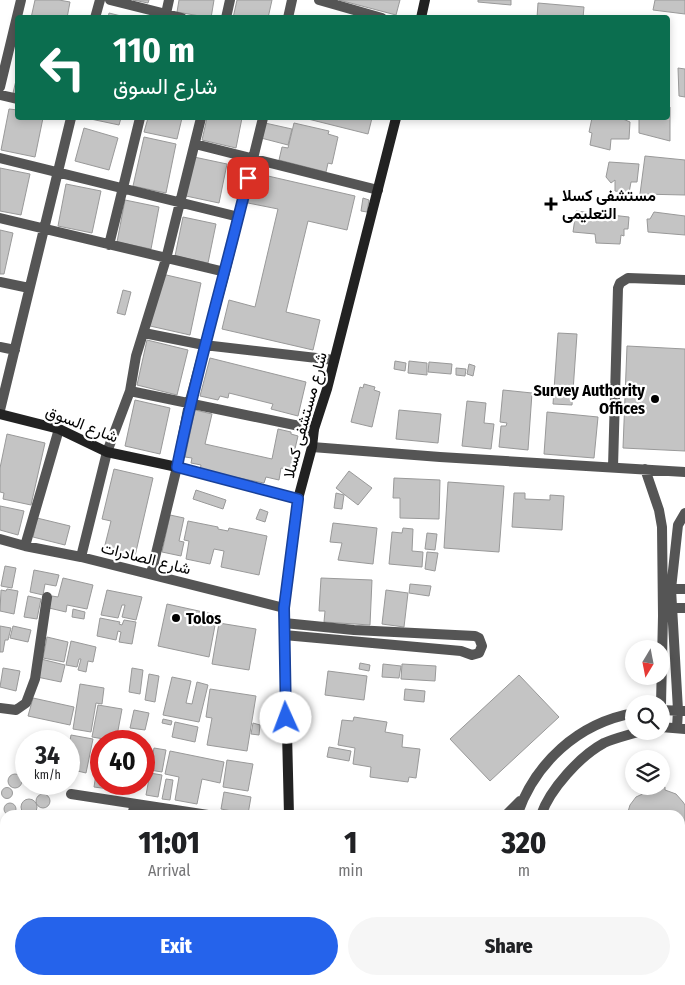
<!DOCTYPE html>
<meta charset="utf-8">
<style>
body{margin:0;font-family:"Fira Sans Condensed",Vazirmatn,sans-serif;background:#f6f6f6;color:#202124;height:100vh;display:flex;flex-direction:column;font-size:19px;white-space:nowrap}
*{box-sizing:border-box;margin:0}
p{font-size:16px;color:#757577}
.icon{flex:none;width:28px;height:28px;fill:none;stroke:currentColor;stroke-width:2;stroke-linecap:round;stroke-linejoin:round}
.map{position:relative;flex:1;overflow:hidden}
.side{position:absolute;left:0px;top:810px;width:685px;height:175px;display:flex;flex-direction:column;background:#fff;border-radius:15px 15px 0 0;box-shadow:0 2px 8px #0003}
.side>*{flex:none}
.guide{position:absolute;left:15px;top:15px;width:655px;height:105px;border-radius:5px;box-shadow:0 2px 8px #0003;background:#0b6e4f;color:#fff;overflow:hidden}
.needle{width:32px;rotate:190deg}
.fabs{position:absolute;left:625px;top:640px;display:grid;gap:10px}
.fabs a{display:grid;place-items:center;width:45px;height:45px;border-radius:50%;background:#fff;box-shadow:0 2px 8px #0003;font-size:25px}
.speed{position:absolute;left:15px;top:730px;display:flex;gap:10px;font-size:25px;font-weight:700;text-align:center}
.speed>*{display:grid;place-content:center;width:65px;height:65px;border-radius:50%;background:#fff;box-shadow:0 2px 8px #0003;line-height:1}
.speed small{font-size:12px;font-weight:400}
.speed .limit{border:8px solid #d22;background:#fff;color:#111}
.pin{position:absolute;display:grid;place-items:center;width:42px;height:42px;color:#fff;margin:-21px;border-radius:10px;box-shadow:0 2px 8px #0006}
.me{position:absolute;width:55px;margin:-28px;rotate:358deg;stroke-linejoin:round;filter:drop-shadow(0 0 4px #0008)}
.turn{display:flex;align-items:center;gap:18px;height:105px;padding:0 15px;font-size:22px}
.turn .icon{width:65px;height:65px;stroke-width:2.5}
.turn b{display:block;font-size:35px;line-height:42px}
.eta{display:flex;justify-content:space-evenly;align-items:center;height:85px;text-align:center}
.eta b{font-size:30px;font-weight:800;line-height:35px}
.cta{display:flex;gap:10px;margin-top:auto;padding:10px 15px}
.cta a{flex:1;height:58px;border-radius:30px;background:#2563eb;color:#fff;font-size:20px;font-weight:800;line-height:58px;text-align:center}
.cta a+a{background:#f6f6f6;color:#202124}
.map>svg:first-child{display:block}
.building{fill:#c4c4c4;stroke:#999}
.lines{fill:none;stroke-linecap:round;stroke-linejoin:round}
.street{stroke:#555;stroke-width:10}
.secondary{stroke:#222;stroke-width:10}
.route-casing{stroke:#184099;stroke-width:12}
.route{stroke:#2563eb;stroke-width:9}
.poi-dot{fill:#000;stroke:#fff;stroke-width:2}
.labels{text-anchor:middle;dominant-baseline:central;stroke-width:4.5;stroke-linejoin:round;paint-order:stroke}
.poi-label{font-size:16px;font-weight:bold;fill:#000;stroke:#fff;text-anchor:start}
.street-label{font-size:16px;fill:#000;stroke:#fff}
</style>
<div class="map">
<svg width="685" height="985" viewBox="0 0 685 985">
<rect width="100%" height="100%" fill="#fff"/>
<path class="building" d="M 35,0 L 59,0 L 70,2 L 67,18 L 31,18 Z
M 133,0 L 149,0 L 148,3 Z
M 179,0 L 214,0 L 211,18 L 177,12 Z
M 237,0 L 272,0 L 268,18 L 233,18 Z
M 339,0 L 400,0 L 396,15 Z
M 478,0 L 511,0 L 511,5 L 478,2 Z
M 655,0 L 685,0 L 685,14 L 653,10 Z
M 538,3 L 584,7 L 583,18 L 537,18 Z
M 109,13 L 129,18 L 108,18 Z
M 678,68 L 685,69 L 685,97 L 679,96 Z
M 18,72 L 18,94 L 13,93 Z
M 668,107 L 670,107 L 670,141 L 639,133 L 639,118 L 668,118 Z
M 9,109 L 18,110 L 18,118 L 43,118 L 35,157 L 1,150 Z
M 86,118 L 121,118 L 119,125 Z
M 148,118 L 182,118 L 177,139 L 144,132 Z
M 207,118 L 242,118 L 236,148 L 202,140 Z
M 304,118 L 372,118 L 368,134 Z
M 592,118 L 624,118 L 623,119 L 630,122 L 629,139 L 611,139 L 610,150 L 590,145 L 592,133 L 589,132 Z
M 265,123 L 292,129 L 288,145 L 261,138 Z
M 294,123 L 329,131 L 328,134 L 338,137 L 332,164 L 328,163 L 326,172 L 279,160 L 282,147 L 288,148 Z
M 84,128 L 118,138 L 109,170 L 75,161 Z
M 144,137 L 176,144 L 166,193 L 133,186 Z
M 645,156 L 685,160 L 685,195 L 640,194 Z
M 194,157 L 227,164 L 219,203 L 186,196 Z
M 609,162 L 639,164 L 637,182 L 631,182 L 629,193 L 615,191 L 615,180 L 611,183 L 606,177 Z
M 0,168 L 30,174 L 21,215 L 0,211 Z
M 255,173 L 355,196 L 347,230 L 308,221 L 286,312 L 320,320 L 313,350 L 222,329 L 229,300 L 255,307 L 278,209 L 248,203 Z
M 66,184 L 101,191 L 92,233 L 58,226 Z
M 363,198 L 369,200 L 367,212 L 361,211 Z
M 125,200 L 159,207 L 151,249 L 117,242 Z
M 576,211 L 629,217 L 628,229 L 624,229 L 624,236 L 621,235 L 620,244 L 596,243 L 595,234 L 573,232 Z
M 654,212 L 685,216 L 685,235 L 648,232 L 647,219 L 650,219 Z
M 183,217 L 216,224 L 208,263 L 175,256 Z
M 0,230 L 13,233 L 4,274 L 0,274 Z
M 162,274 L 201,283 L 190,335 L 150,326 Z
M 123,290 L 131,292 L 125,315 L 117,313 Z
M 558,333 L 577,334 L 572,405 L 553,404 Z
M 147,340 L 188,350 L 177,395 L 137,385 Z
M 627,346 L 685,349 L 685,451 L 623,448 Z
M 210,358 L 306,382 L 298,416 L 271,409 L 273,404 L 229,393 L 228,398 L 220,396 L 218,400 L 200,396 Z
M 395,361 L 406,363 L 405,371 L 394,369 Z
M 409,361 L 427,363 L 427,375 L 408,373 Z
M 429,362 L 452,364 L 451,374 L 428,372 Z
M 469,364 L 475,366 L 473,376 L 467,374 Z
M 456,368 L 466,369 L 465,376 L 456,375 Z
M 364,384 L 375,387 L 374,390 L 380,392 L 372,427 L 351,422 L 360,387 L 363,388 Z
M 503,390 L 532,393 L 528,450 L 499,447 L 501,426 L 506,426 L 507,423 L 500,422 Z
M 135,400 L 170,408 L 160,454 L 125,446 Z
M 467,401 L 486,403 L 484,423 L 494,424 L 491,449 L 462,446 Z
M 195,410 L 212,414 L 205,444 L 272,459 L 278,429 L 291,432 L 291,434 L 298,436 L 290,470 L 281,468 L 279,480 L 266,477 L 264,483 L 200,470 L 201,465 L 191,463 L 192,458 L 185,457 Z
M 399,410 L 441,414 L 438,443 L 396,439 Z
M 547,412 L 598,417 L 594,458 L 544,454 Z
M 7,434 L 45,443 L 31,505 L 3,499 L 4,493 L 0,492 L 0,468 Z
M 114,469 L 153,478 L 135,556 L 104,549 L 111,521 L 102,519 Z
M 349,471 L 372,488 L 358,505 L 336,488 Z
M 394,478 L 440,480 L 439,519 L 400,518 L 400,498 L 393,498 Z
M 448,482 L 504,486 L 499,552 L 444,548 Z
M 196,490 L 226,500 L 223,509 L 193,499 Z
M 336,493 L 344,495 L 342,509 L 334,508 Z
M 514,493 L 525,493 L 525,499 L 550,500 L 550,495 L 564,496 L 562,530 L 512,527 Z
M 0,506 L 24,511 L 18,535 L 0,530 Z
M 260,509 L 268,512 L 265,522 L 256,519 Z
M 170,515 L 184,518 L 179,541 L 184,542 L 181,556 L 162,552 Z
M 37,518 L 70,526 L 65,545 L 33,537 Z
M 188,521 L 218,527 L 218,529 L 228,531 L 229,528 L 267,536 L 259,575 L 221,567 L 224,551 L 214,549 L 210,564 L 186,559 L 189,541 L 184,540 Z
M 333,523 L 377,528 L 373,564 L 338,560 L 342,543 L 330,542 Z
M 403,528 L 413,529 L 412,551 L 423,552 L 422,567 L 389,564 L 392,532 L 402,533 Z
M 427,533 L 437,534 L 435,550 L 425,549 Z
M 427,552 L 438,553 L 435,571 L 425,569 Z
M 5,566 L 16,568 L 12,588 L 1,586 Z
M 34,570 L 59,575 L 56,586 L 45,584 L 43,595 L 30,592 Z
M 63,578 L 93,585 L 87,609 L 67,605 L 66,612 L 49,608 L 52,596 L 58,597 Z
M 321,578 L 372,580 L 370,625 L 324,622 L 325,611 L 319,611 Z
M 410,584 L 431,586 L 429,596 L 409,593 Z
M 7,589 L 18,591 L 14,614 L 0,611 L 1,590 L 6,591 Z
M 107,590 L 142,597 L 136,620 L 122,617 L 125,605 L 122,605 L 118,618 L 101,615 Z
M 386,590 L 408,593 L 404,627 L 382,624 Z
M 28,596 L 41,599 L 37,619 L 24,617 Z
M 167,604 L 217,615 L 209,657 L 158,646 Z
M 73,609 L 85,612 L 84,619 L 72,617 Z
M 100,618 L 120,622 L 119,624 L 122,625 L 124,620 L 136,622 L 132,644 L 119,642 L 121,632 L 118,631 L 116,640 L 97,636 Z
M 219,623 L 256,629 L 249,670 L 212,664 Z
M 0,626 L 11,628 L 8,640 L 5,640 L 3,652 L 0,652 Z
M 13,626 L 31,630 L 28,642 L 10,638 Z
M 47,637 L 68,642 L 64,662 L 43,658 Z
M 71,641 L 96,647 L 93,662 L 88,661 L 86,672 L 78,670 L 81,659 L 79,659 L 77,667 L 66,665 Z
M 41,659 L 65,665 L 61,682 L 37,677 Z
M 360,663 L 370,665 L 369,671 L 359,669 Z
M 383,664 L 401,666 L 399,678 L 382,677 Z
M 402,664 L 436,666 L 435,681 L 401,679 Z
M 3,668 L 20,671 L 16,691 L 0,687 Z
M 132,668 L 143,670 L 140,694 L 129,692 Z
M 328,671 L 367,676 L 364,700 L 325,695 Z
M 149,674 L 159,676 L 155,702 L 145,700 Z
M 519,675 L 559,717 L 490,781 L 450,739 Z
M 172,677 L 191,681 L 186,703 L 192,704 L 197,682 L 208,685 L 199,722 L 163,715 Z
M 80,684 L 104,688 L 102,704 L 96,703 L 91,732 L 73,729 Z
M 210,689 L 256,696 L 247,751 L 207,745 L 212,718 L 206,717 Z
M 405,689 L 425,691 L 424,702 L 404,700 Z
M 33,698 L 74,707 L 70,725 L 28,716 Z
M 98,705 L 122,709 L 116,741 L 92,737 Z
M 134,710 L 149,713 L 145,730 L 130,728 Z
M 354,717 L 387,722 L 385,732 L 403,735 L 402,747 L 420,749 L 416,778 L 409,777 L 408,782 L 370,777 L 371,767 L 353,764 L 355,748 L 338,745 L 342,720 L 353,721 Z
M 163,719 L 172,721 L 171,725 L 162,723 Z
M 175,722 L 198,727 L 195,742 L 172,737 Z
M 253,723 L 260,725 L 259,735 L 251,734 Z
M 71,735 L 93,739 L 86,773 L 69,769 L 69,746 Z
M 329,747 L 351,751 L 349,761 L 327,757 Z
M 154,748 L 166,750 L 162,772 L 150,770 Z
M 170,751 L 224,762 L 220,783 L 202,779 L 197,804 L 175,800 L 179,777 L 165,774 Z
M 99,754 L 101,755 L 101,784 L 133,784 L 132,792 L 94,787 Z
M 227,760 L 253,764 L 248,791 L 223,787 Z
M 150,773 L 162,775 L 158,797 L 146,795 Z
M8 781a7 7 0 1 1 14 0a7 7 0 1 1-14 0Z
M 166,779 L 173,780 L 170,800 L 162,799 Z
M 650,786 L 665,787 L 665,790 L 676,794 L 683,802 L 685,805 L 685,837 L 680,843 L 680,815 L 627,815 L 630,805 L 636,797 L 649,791 Z
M1.5 793a5.5 5.5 0 1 1 11 0a5.5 5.5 0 1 1-11 0Z
M 224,792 L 251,797 L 248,814 L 221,809 Z
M36 801a7 7 0 1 1 14 0a7 7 0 1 1-14 0Z
M21 807a8 8 0 1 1 16 0a8 8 0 1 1-16 0Z
M4 809a6 6 0 1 1 12 0a6 6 0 1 1-12 0Z
M 59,811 L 69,813 L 69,815 L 59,815 Z
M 2,888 L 5,889 L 5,914 L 0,913 L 0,900 Z
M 147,980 L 192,980 L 191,985 L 180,983 L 180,985 L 170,985 Z
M 349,980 L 371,980 L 370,985 L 348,985 Z"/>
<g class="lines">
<path class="street" d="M 110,0 L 182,18
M 319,0 L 382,18
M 95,18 L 100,0
M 165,18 L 169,0
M 226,18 L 230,0
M 288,18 L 292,0
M 0,87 L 21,0
M 0,95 L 18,99
M 195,144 L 378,190
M 0,158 L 239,217
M 0,218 L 225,272
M 109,245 L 140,118
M 0,282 L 29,288
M 144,333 L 204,345 L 334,360
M 0,347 L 15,350
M 130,391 L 314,429
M 0,410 L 71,118
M 312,447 L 440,457 L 685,472
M 613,467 L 618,288 L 620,283 L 628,278 L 685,280
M 645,469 L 659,510 L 662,527 L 663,616 L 661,704
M 0,539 L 25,546 L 81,557 L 284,608
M 25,546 L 59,429
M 81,557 L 107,452 L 130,391 L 136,356 L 166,259 L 201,118
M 151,574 L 177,467 L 189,404 L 225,272 L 263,118
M 671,589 L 685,589
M 672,608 L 685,608
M 284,623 L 354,630 L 475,636 L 479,638 L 482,646 L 479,653 L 472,655 L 461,651 L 284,635
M 0,708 L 16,710 L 26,703 L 35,679 L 47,597
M 661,710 L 684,711
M 661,727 L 685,729
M 677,728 L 678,710 L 671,589 L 678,525 L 685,513
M 71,794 L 208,815
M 132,815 L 135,804
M 506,815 L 520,801
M 517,815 C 535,763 578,723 634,713
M 541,815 C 550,789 580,756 604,743 C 615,738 629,735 641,731
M 0,874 L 5,873
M 0,961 L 5,962
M 86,980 L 92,981 L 98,980
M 497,985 L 497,980
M 523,985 L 523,980"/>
<path class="secondary" d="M 421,18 L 425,0
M 0,414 L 59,429 L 107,452 L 177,467 L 298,499
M 289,815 L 284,608 L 298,499 L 312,447 L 314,429 L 327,389 L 396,118
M 300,980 L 300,985"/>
</g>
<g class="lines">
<defs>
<path id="route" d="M 248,178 C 225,275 196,370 177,467 L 298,499 L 284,608 L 286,718"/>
</defs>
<use href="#route" class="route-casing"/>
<use href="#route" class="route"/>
</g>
<g class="poi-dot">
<path d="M548.5 196.5h5v5h5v5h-5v5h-5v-5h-5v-5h5z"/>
<circle cx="655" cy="399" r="5"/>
<circle cx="176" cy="618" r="5"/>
</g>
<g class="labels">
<g class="poi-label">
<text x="562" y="195">مستشفى كسلا<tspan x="562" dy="18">التعليمى</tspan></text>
<text x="645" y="390" text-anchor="end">Survey Authority<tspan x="645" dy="18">Offices</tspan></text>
<text x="186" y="618">Tolos</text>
</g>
<g class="street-label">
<text transform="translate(305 415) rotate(-75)">شارع مستشفى كسلا</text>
<text transform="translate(82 424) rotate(21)">شارع السوق</text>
<text transform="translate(146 558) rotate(14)">شارع الصادرات</text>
</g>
</g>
</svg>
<div class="fabs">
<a><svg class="needle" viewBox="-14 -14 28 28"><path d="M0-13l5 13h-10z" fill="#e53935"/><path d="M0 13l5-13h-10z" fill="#757577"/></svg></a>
<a><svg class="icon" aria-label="search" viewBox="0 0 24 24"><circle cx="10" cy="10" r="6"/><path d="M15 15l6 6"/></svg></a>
<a><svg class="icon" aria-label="layers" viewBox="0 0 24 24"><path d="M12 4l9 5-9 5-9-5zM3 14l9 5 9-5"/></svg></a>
</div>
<div class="speed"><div>34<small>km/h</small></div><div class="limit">40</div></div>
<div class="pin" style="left:248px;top:178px;background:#d93025"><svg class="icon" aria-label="arrive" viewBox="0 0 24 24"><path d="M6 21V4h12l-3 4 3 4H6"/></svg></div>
<svg class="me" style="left:286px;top:718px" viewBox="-20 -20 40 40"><circle r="19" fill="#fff"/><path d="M0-13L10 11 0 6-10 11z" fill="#2563eb"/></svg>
<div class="guide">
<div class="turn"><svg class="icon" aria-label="left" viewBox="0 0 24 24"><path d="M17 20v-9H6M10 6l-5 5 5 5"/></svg><div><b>110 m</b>شارع السوق</div></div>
</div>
<section class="side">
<div class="eta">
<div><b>11:01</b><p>Arrival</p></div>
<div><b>1</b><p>min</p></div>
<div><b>320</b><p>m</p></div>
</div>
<div class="cta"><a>Exit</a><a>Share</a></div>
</section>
</div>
